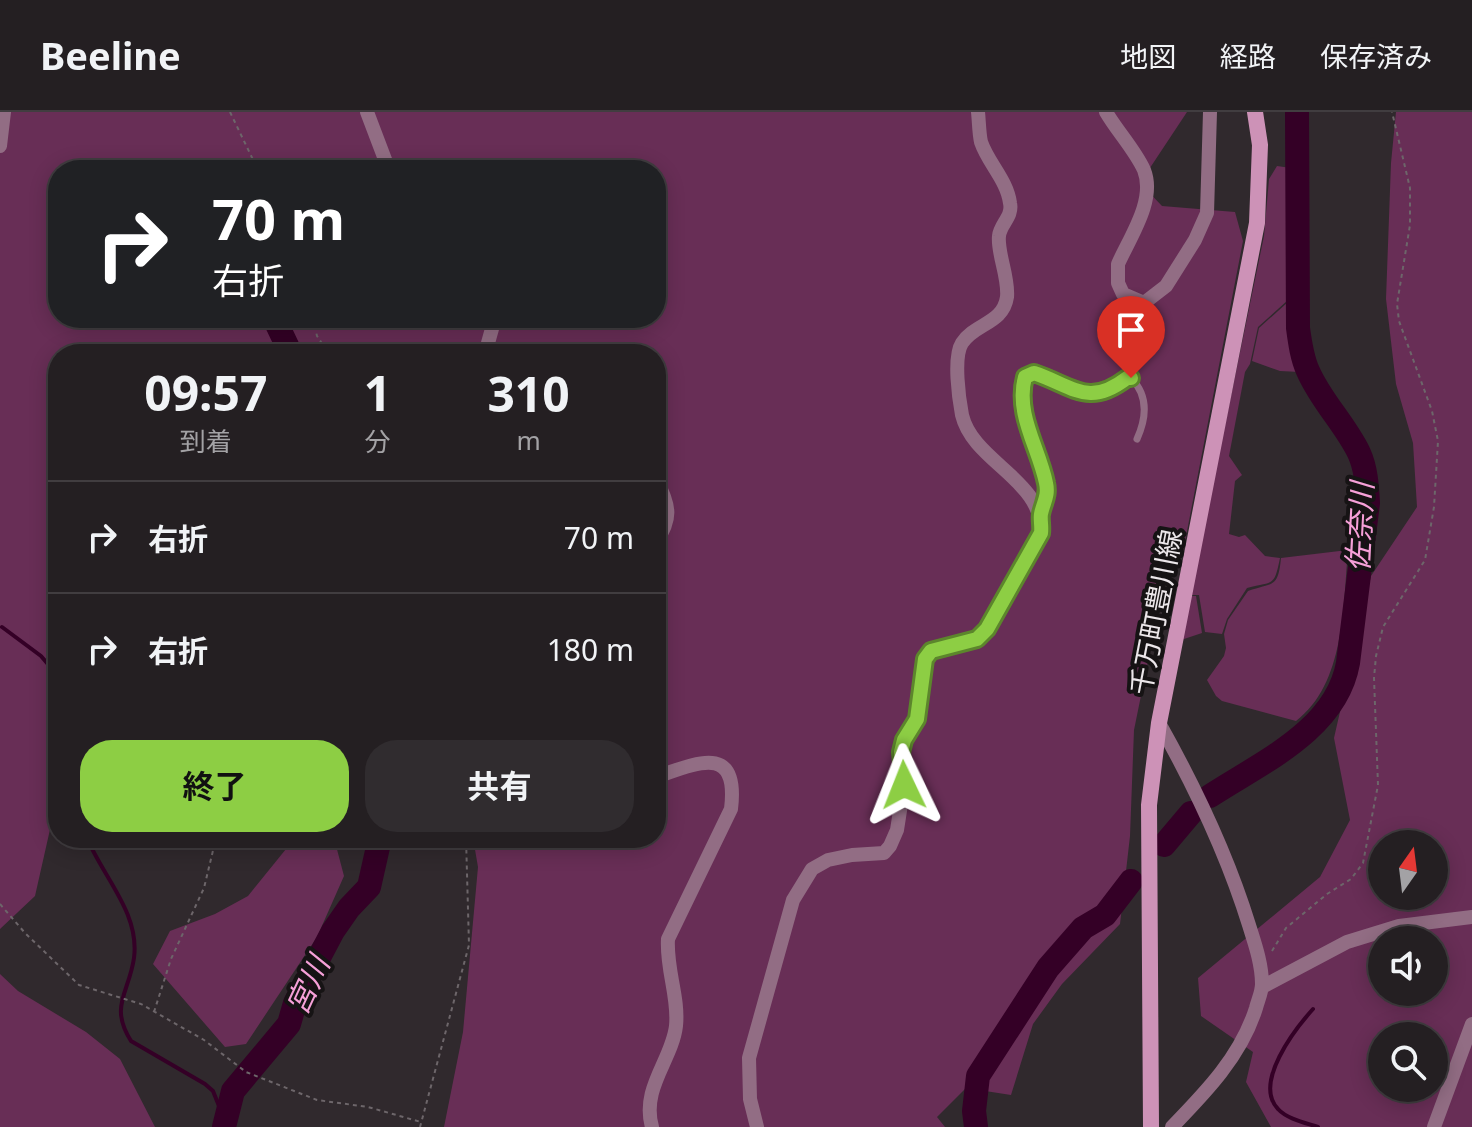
<!DOCTYPE html>
<html lang="ja">
<meta charset="utf-8">
<style>
body{margin:0;font-family:"Noto Sans","Noto Sans JP",sans-serif;background:#302c2f;color:#f1f3f6;height:100vh;display:flex;flex-direction:column;font-size:30px;white-space:nowrap}
*{box-sizing:border-box;margin:0}
p{font-size:26px;color:#a3a2a5}
.icon{flex:none;width:44px;height:44px;fill:none;stroke:currentColor;stroke-width:2;stroke-linecap:round;stroke-linejoin:round}
.map{position:relative;flex:1;overflow:hidden}
.sheet{position:absolute;left:48px;top:232px;width:618px;height:504px;display:flex;flex-direction:column;background:#241f22;border-radius:32px;box-shadow:0 4px 20px #0003,0 0 0 2px #413d40}
.sheet>*{flex:none}
.guide{position:absolute;left:48px;top:48px;width:618px;height:168px;border-radius:32px;box-shadow:0 4px 20px #0003,0 0 0 2px #413d40;background:#202124;color:#fff;overflow:hidden}
.needle{width:52px;rotate:14deg}
.controls{position:absolute;left:1368px;top:718px;display:grid;gap:16px}
.controls a{display:grid;place-items:center;width:80px;height:80px;border-radius:50%;background:#241f22;box-shadow:0 4px 20px #0003,0 0 0 2px #413d40;font-size:40px}
.pin{position:absolute;display:grid;place-items:center;width:68px;height:68px;color:#fff;margin:-82px -34px;border-radius:50% 50% 50% 0;rotate:-45deg;box-shadow:0 0 8px #0007}
.pin .icon{rotate:45deg}
.me{position:absolute;width:88px;margin:-44px;rotate:358deg;stroke-linejoin:round;filter:drop-shadow(0 0 6px #0008)}
.turn{display:flex;align-items:center;gap:28px;height:168px;padding:0 32px;font-size:36px}
.turn .icon{width:104px;height:104px;stroke-width:2.5}
.turn b{display:block;font-size:56px;line-height:68px}
.eta{display:flex;justify-content:space-evenly;align-items:center;height:136px;text-align:center}
.eta b{font-size:48px;font-weight:700;line-height:56px}
.action{display:flex;gap:16px;margin-top:auto;padding:16px 32px}
.action a{flex:1;height:92px;border-radius:32px;background:#8dce44;color:#111;font-size:32px;font-weight:700;line-height:92px;text-align:center}
.action a+a{background:#302c2f;color:#f1f3f6}
ul{padding:0;list-style:none}
li{display:flex;align-items:center;gap:24px;height:112px;padding:0 32px;border-top:2px solid #413d40}
li div{flex:1}
li b{display:block;font-size:30px}
li em{font-style:normal}
header{display:flex;align-items:center;gap:48px;box-sizing:border-box;height:112px;padding:0 40px;background:#241f22;border-bottom:2px solid #413d40}
header strong{font-size:38px}
nav{display:flex;gap:44px;margin-inline-start:auto;font-size:28px}
.map>svg:first-child{display:block}
.green{fill:#682e56;fill-rule:evenodd}
.lines{fill:none;stroke-linecap:round;stroke-linejoin:round}
.stream{stroke:#340026;stroke-width:4}
.river{stroke:#340026;stroke-width:24}
.path{stroke:#6d666a;stroke-width:2;stroke-dasharray:4 4;stroke-linecap:butt}
.service{stroke:#926d84;stroke-width:7}
.minor{stroke:#926d84;stroke-width:14}
.secondary{stroke:#cd92b7;stroke-width:16}
.route-casing{stroke:#5c862c;stroke-width:20}
.route{stroke:#8dce44;stroke-width:14}
.labels{text-anchor:middle;dominant-baseline:central;stroke-width:8;stroke-linejoin:round;paint-order:stroke}
.street-label{font-size:28px;fill:#ece7ea;stroke:#161314}
.water-label{font-size:30px;font-style:italic;fill:#f6a0d8;stroke:#161314}
</style>
<header>
<strong>Beeline</strong>
<nav><a>地図</a><a>経路</a><a>保存済み</a></nav>
</header>
<div class="map">
<svg width="1472" height="1015" viewBox="0 0 1472 1015">
<rect width="100%" height="100%" fill="#30292d"/>
<path class="green" d="M 0,0 L 1187,0 L 1140,71 L 1162,94 L 1235,100 L 1243,129 L 1183,440 L 1168,451 L 1134,618 L 1130,724 L 1120,812 L 1062,872 L 1033,912 L 1011,983 L 966,976 L 937,1005 L 945,1015 L 444,1015 L 463,920 L 478,755 L 473,726 L 656,726 L 656,242 L 58,242 L 58,682 L 35,784 L 0,817 ZM 58,58 L 656,58 L 656,206 L 58,206 Z
M 1396,0 L 1472,0 L 1472,1015 L 1271,1015 L 1246,970 L 1253,940 L 1201,904 L 1198,866 L 1320,765 L 1350,708 L 1334,626 L 1371,464 L 1417,395 L 1413,331 L 1396,272 L 1386,187 L 1391,51 ZM 1382,732 L 1434,732 L 1434,784 L 1382,784 ZM 1382,828 L 1434,828 L 1434,880 L 1382,880 ZM 1382,924 L 1434,924 L 1434,976 L 1382,976 Z
M 1277,54 L 1291,56 L 1288,188 L 1258,215 L 1250,252 L 1245,260 L 1229,344 L 1242,363 L 1235,369 L 1229,422 L 1239,425 L 1245,423 L 1265,444 L 1280,446 C 1274,476 1273,469 1247,476 L 1227,507 L 1222,522 L 1205,520 L 1199,483 L 1190,483 L 1264,124 L 1269,67 Z
M 1288,190 L 1290,227 L 1300,260 L 1280,259 L 1252,249 L 1259,216 Z
M 1348,438 C 1343,494 1345,572 1296,609 L 1222,589 L 1216,584 L 1207,568 L 1224,544 L 1226,536 L 1224,522 L 1228,508 L 1248,479 C 1273,470 1278,477 1281,446 Z
M 1190,484 L 1196,484 L 1202,521 L 1181,528 Z
M 289,726 L 334,726 L 344,764 L 317,825 L 246,932 L 225,935 L 153,852 L 170,819 L 215,802 L 248,784 L 286,737 Z
M 0,862 L 18,879 L 86,920 L 120,947 L 155,1015 L 0,1015 Z"/>
<g class="lines">
<path class="stream" d="M 2,515 L 41,544 L 58,564
M 87,726 C 103,765 140,801 134,846 C 129,881 109,894 131,929 L 205,972 L 213,979 L 225,1009
M 1313,897 C 1295,917 1253,971 1278,997 C 1287,1007 1306,1011 1318,1015"/>
<path class="river" d="M 274,206 L 291,242
M 1210,684 C 1262,650 1336,618 1348,551 L 1368,391 C 1367,374 1366,356 1359,341 C 1345,312 1321,289 1308,259 C 1302,246 1300,231 1298,216 L 1297,0
M 1164,733 L 1191,701
M 224,1015 L 233,979 L 289,912 L 295,891 L 333,819 L 349,796 L 369,775 L 380,726
M 976,1015 L 974,999 L 978,964 L 1048,856 L 1083,816 L 1105,803 L 1131,769"/>
<path class="path" d="M 230,0 L 258,58
M 313,206 L 317,224 L 329,242
M 0,792 L 25,821 L 79,873 L 141,892 L 204,928 L 246,960 L 317,988 L 368,995 L 421,1010
M 1272,839 L 1286,816 L 1327,782 L 1351,767 L 1363,751 L 1378,673 L 1374,566 L 1376,544 L 1383,515 L 1425,448 L 1434,395 L 1438,329 L 1432,299 L 1399,209 L 1397,192 L 1410,113 L 1410,76 L 1392,0
M 154,900 L 171,847 L 204,776 L 216,726
M 420,1015 L 469,833 L 466,726"/>
<path class="service" d="M 1040,402 L 1047,384 L 1047,371 C 1037,347 1011,283 1028,261 C 1040,261 1049,267 1059,272 C 1087,285 1103,285 1127,266 L 1131,266 C 1149,284 1146,307 1137,327"/>
<path class="minor" d="M 367,0 L 389,58
M 1106,0 C 1117,19 1135,38 1144,58 C 1156,88 1130,125 1118,152 L 1118,171 L 1123,182 L 1144,191 L 1166,174 L 1195,128 L 1207,101 L 1210,0
M 0,34 L 4,0
M 491,242 L 488,231 L 495,206
M 656,366 C 668,393 674,404 656,430
M 1159,611 C 1195,675 1227,742 1249,813 C 1255,832 1262,852 1262,872 C 1262,880 1258,888 1256,896 C 1241,944 1206,980 1172,1015
M 1262,875 L 1347,830 L 1399,814 L 1472,805
M 652,1015 C 641,976 672,948 676,914 C 679,885 666,857 668,827 L 731,697 C 739,632 699,650 656,665
M 757,1015 L 750,987 L 749,946 L 793,788 L 812,757 L 828,748 L 852,743 L 884,741 L 890,734 L 897,718 L 904,673 L 901,640 L 904,628 L 917,607 L 925,547 C 939,529 967,536 987,517 L 1041,421 C 1044,368 973,350 962,303 C 959,287 953,245 962,231 C 975,211 1003,212 1007,185 C 1009,165 997,141 999,124 C 1000,112 1013,105 1010,91 C 1007,68 988,51 981,30 C 979,21 979,9 978,0
M 1434,1015 L 1472,912"/>
<path class="secondary" d="M 1151,1015 L 1149,693 L 1159,611 L 1257,111 L 1260,33 L 1255,0"/>
</g>
<g class="lines">
<defs>
<path id="route" d="M 904,673 L 901,640 L 904,628 L 917,607 L 925,547 L 931,539 L 977,527 L 987,517 L 1041,421 C 1042,415 1040,407 1041,402 C 1043,391 1049,384 1046,371 C 1039,336 1015,302 1025,265 L 1034,261 C 1073,274 1088,296 1127,266 L 1131,266"/>
</defs>
<use href="#route" class="route-casing"/>
<use href="#route" class="route"/>
</g>
<g class="labels">
<g class="street-label">
<text transform="translate(1155 500) rotate(-79)">千万町豊川線</text>
</g>
<g class="water-label">
<text transform="translate(1359 415) rotate(-87)">佐奈川</text>
<text transform="translate(307 873) rotate(-65)">宮川</text>
</g>
</g>
</svg>
<div class="controls">
<a><svg class="needle" viewBox="-14 -14 28 28"><path d="M0-13l5 13h-10z" fill="#e53935"/><path d="M0 13l5-13h-10z" fill="#a3a2a5"/></svg></a>
<a><svg class="icon" aria-label="sound" viewBox="0 0 24 24"><path d="M4 9h4l5-4v14l-5-4H4zM17 9q2 3 0 6"/></svg></a>
<a><svg class="icon" aria-label="search" viewBox="0 0 24 24"><circle cx="10" cy="10" r="6"/><path d="M15 15l6 6"/></svg></a>
</div>
<div class="pin" style="left:1131px;top:266px;background:#d93025"><svg class="icon" aria-label="arrive" viewBox="0 0 24 24"><path d="M6 21V4h12l-3 4 3 4H6"/></svg></div>
<svg class="me" style="left:904px;top:673px" viewBox="-20 -20 40 40"><path d="M0-17L14 15 0 8-14 15z" fill="#8dce44" stroke="#fff" stroke-width="4"/></svg>
<div class="guide">
<div class="turn"><svg class="icon" aria-label="right" viewBox="0 0 24 24"><path d="M7 20v-9h11M14 6l5 5-5 5"/></svg><div><b>70 m</b>右折</div></div>
</div>
<section class="sheet">
<div class="eta">
<div><b>09:57</b><p>到着</p></div>
<div><b>1</b><p>分</p></div>
<div><b>310</b><p>m</p></div>
</div>
<ul>
<li><svg class="icon" aria-label="right" viewBox="0 0 24 24"><path d="M7 20v-9h11M14 6l5 5-5 5"/></svg><div><b>右折</b></div><em>70 m</em></li>
<li><svg class="icon" aria-label="right" viewBox="0 0 24 24"><path d="M7 20v-9h11M14 6l5 5-5 5"/></svg><div><b>右折</b></div><em>180 m</em></li>
</ul>
<div class="action"><a>終了</a><a>共有</a></div>
</section>
</div>
